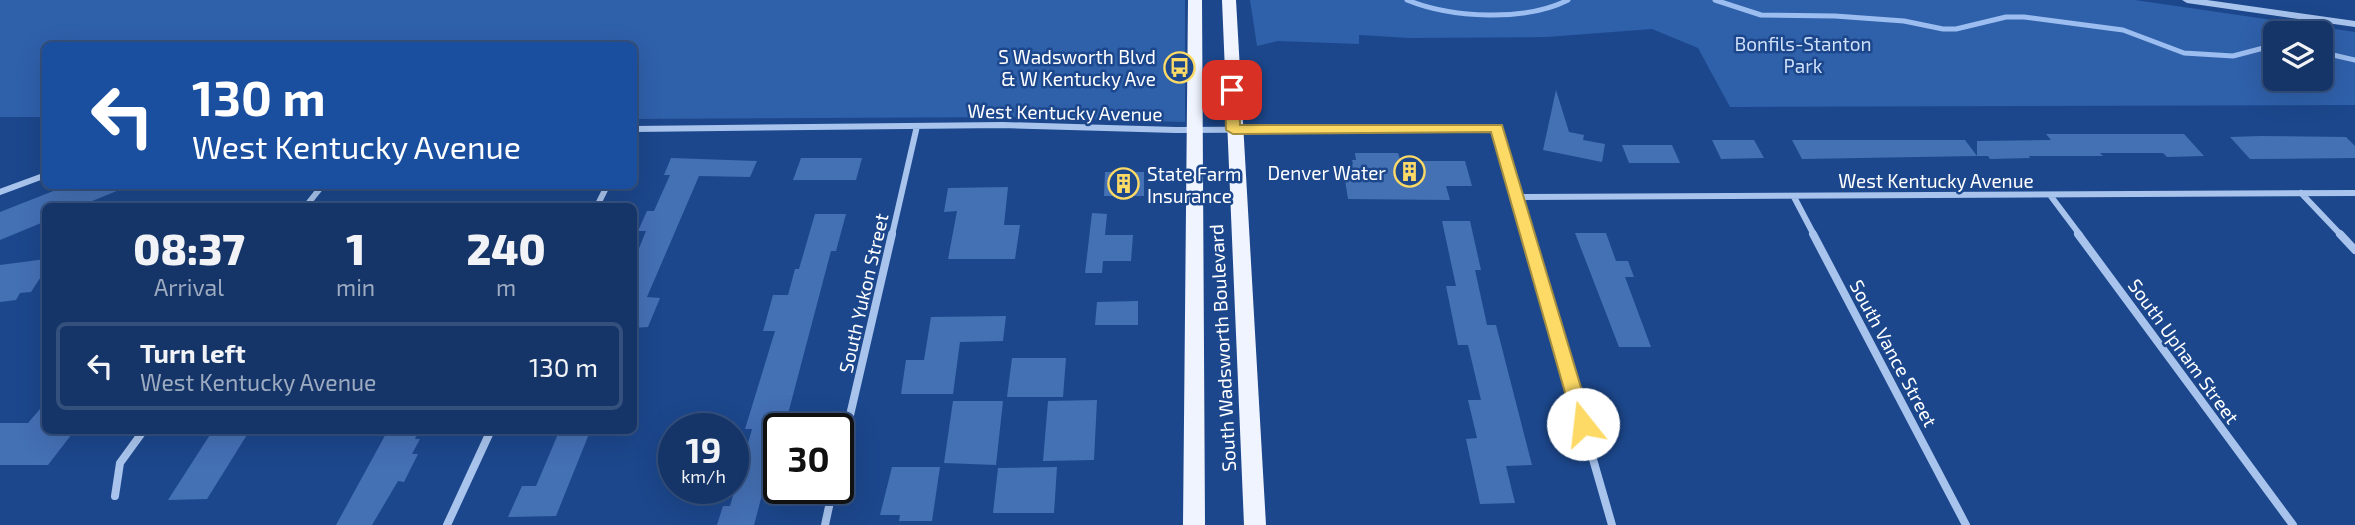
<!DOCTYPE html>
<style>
body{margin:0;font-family:"Exo 2",sans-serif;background:#224071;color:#f1f3f6;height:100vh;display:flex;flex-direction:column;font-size:26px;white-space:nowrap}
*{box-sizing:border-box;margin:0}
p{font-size:23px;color:#9dabc0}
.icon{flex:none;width:38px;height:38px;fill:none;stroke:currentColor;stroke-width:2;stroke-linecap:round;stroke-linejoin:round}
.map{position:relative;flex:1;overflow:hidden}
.details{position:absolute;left:42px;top:203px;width:595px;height:231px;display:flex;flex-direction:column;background:#153569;border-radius:10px;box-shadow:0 7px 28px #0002,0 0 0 2px #34507d}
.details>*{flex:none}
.banner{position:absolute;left:42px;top:42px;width:595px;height:147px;border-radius:10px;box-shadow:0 7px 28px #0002,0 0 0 2px #34507d;background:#1a4fa0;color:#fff;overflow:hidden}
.buttons{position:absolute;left:2263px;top:21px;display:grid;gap:14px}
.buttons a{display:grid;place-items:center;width:70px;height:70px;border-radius:10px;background:#153569;box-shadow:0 7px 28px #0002,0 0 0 2px #34507d;font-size:35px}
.speed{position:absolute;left:658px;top:413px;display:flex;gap:14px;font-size:35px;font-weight:700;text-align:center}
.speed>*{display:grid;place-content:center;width:91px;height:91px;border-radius:50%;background:#153569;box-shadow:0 7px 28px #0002,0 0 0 2px #34507d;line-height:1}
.speed small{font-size:18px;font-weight:400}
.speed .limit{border:4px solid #111;border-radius:10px;background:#fff;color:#111}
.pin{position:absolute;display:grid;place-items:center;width:60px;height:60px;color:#fff;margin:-30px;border-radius:14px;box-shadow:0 4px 10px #0006}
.me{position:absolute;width:77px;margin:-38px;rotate:344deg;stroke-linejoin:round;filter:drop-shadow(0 0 5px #0008)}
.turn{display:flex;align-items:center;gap:24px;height:147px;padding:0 35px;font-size:32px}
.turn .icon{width:91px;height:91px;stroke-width:2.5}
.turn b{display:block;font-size:49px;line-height:60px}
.eta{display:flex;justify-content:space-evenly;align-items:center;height:119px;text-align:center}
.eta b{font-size:42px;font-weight:800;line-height:49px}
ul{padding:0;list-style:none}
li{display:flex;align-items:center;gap:21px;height:88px;margin:0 14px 10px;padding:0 21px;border:4px solid #34507d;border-radius:10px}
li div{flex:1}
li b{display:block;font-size:26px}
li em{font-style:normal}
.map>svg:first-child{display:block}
.green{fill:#2f60aa;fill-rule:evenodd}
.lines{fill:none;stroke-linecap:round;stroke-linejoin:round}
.stream{stroke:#9cbdef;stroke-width:5}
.building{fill:#4470b4}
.minor-far1{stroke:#a8c4ed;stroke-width:6}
.minor{stroke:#a8c4ed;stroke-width:8}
.tertiary{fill:#a8c4ed;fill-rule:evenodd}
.primary{fill:#eff4ff;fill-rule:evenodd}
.route{fill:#fdda66;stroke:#a48e42;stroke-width:2}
.labels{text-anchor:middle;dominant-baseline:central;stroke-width:5;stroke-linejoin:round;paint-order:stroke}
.park-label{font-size:19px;fill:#cedff9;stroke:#1c478c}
.poi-label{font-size:19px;fill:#fff;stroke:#1c478c;text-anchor:end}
.street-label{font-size:19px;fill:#fff;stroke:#1c478c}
</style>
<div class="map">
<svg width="2355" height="525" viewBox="0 0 2355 525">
<rect width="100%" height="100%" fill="#1c478c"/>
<path class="green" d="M 0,0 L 1185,0 L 1185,122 L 1017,117 L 634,119 L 634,46 L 46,46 L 45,117 L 0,117 Z
M 1250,0 L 2135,0 L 2355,32 L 2355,105 L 1730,107 L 1698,48 L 1652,29 L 1547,37 L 1409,38 L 1359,35 L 1359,44 L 1278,41 L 1257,46 ZM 2275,33 L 2320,33 L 2320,79 L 2275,79 Z"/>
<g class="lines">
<path class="stream" d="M 1407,0 C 1451,18 1525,22 1568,0
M 1715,0 L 1761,15 L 1835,16 L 1904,21 L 1943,29 L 1956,29 L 2006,17 L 2024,17 L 2123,30 L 2184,53 L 2233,56 L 2275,45
M 2320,52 L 2355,60"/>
</g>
<path class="building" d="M 1556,90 L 1569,132 L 1584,135 L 1583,140 L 1605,144 L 1602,162 L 1543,150 Z
M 2046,134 L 2184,134 L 2204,156 L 2167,157 L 2163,153 L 2100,153 L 2103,156 L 2029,156 L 2030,158 L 1990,159 L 1988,156 L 1977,156 L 1802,159 L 1792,140 L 1965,140 L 1977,156 L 1977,141 L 2051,140 Z
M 2261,136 L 2346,137 L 2355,146 L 2355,158 L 2250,159 L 2230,137 Z
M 1712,140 L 1754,140 L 1764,158 L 1721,159 Z
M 1622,145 L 1672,145 L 1680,163 L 1629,163 Z
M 1355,153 L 1398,153 L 1400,159 L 1411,159 L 1412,161 L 1465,161 L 1472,186 L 1446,186 L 1450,200 L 1348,199 L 1345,180 L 1351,180 L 1349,164 L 1353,164 L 1352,160 L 1356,160 Z
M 671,158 L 757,161 L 750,177 L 699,176 L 647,297 L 660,298 L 648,327 L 634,328 L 634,261 L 646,231 L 638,231 L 647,211 L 654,211 L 670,175 L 664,175 Z
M 801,158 L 862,158 L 856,180 L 793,180 Z
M 1105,172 L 1144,172 L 1144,196 L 1104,196 Z
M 66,186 L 129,186 L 80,206 L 46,206 L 46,221 L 0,240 L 0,212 Z
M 1008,187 L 1004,225 L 1020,225 L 1015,259 L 948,259 L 957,211 L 944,212 L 948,188 Z
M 1092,213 L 1107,214 L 1105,235 L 1133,235 L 1131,261 L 1103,261 L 1102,273 L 1085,273 Z
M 815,214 L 846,214 L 836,251 L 831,251 L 784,429 L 779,429 L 779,461 L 774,480 L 766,480 L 754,525 L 717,525 L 723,506 L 730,506 L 752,429 L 745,429 L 775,331 L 763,331 L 773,295 L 788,295 L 795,269 L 799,269 Z
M 1442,221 L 1470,221 L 1481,270 L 1475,270 L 1487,325 L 1496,325 L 1532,465 L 1506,466 L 1515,503 L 1480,504 L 1466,439 L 1477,438 L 1468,400 L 1481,400 L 1468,345 L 1458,345 L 1446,286 L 1456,286 Z
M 1575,233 L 1606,233 L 1616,261 L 1628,261 L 1634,277 L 1625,277 L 1651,347 L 1619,347 Z
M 46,259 L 46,269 L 31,292 L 20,293 L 16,300 L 0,302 L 0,265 Z
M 1138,301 L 1138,325 L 1095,325 L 1097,302 Z
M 1006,316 L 1003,341 L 960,342 L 953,394 L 901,394 L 906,360 L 924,360 L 931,317 Z
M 1012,358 L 1066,358 L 1063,397 L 1007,397 Z
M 1097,400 L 1094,460 L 1043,461 L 1048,401 Z
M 953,401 L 1003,401 L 996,465 L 944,463 Z
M 46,402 L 46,430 L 75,430 L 48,465 L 0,465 L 0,423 L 28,423 Z
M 213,430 L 250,430 L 207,499 L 168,500 Z
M 388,430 L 419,430 L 415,439 L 420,439 L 412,454 L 418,454 L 404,482 L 398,481 L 372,525 L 336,525 Z
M 558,434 L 589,434 L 556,516 L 508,517 L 522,486 L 536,486 Z
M 892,467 L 940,467 L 932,521 L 899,521 L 900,515 L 880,515 Z
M 1057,467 L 1054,513 L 993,513 L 998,468 Z"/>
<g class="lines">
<path class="minor-far1" d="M 634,129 L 1003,125 L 1176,130 L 1497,128 L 1528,235
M 0,192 L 46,175
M 2301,193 L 2341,235
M 2050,195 L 2080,235
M 1518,197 L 2355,193
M 1794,197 L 1814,235
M 306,206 L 322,186
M 597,206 L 607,186
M 892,235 L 917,126"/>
<path class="minor" d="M 1528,234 L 1612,525
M 1813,234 L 1966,525
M 2078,234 L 2293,525
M 2340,234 L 2355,250
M 838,467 L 892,234
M 115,496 L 120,463 L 144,430
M 447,525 L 491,430
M 825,525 L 833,488"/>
<path class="tertiary" d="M 2182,0 L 2207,0 L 2355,21 L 2355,27 L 2187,3 Z"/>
<path class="primary" d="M 1188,0 L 1202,0 L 1205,525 L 1183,525 Z
M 1222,0 L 1236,0 L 1266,525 L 1244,525 Z"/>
</g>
<path class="route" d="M 1232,86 L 1239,90 L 1240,125 L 1502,125 L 1592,424 L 1590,429 L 1577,429 L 1574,424 L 1491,132 L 1233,134 L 1226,130 L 1225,90 Z"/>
<defs>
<symbol id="bus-ring" viewBox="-11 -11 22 22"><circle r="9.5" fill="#1c478c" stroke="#fdda66" stroke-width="1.5"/><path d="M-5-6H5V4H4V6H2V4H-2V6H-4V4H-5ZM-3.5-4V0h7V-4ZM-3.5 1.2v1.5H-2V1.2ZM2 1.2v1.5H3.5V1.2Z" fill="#fdda66"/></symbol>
<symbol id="building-ring" viewBox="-11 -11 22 22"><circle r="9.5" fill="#1c478c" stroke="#fdda66" stroke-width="1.5"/><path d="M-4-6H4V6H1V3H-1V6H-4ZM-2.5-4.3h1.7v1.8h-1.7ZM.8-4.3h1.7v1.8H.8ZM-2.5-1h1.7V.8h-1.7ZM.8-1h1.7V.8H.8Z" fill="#fdda66"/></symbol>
</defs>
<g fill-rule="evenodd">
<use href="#bus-ring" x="1162" y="50" width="35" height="35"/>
<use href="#building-ring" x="1392" y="154" width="35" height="35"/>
<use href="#building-ring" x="1106" y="166" width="35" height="35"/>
</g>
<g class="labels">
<g class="park-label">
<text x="1803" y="43">Bonfils-Stanton<tspan x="1803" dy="22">Park</tspan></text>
</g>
<g class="poi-label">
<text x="1156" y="56">S Wadsworth Blvd<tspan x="1156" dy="22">&amp; W Kentucky Ave</tspan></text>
<text x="1386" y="172">Denver Water</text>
<text x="1147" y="173" text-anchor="start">State Farm<tspan x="1147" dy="22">Insurance</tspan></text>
</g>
<g class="street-label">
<text transform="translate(1065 112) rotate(1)">West Kentucky Avenue</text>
<text x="1936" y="180">West Kentucky Avenue</text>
<text transform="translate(863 293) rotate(-77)">South Yukon Street</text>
<text transform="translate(1222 348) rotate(-93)">South Wadsworth Boulevard</text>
<text transform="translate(2184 351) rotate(54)">South Upham Street</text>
<text transform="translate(1894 353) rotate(62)">South Vance Street</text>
</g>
</g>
</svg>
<div class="buttons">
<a><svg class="icon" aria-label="layers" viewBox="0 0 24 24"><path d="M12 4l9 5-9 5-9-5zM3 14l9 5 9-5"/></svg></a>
</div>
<div class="speed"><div>19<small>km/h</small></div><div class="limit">30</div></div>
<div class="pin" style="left:1232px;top:90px;background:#d93025"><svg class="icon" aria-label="arrive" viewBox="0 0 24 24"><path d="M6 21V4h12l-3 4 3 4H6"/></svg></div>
<svg class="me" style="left:1583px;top:424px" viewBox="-20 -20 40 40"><circle r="19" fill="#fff"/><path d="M0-13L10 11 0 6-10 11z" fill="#fdda66"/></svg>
<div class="banner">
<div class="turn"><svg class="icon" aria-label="left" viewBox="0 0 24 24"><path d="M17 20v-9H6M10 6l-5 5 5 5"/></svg><div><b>130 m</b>West Kentucky Avenue</div></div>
</div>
<section class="details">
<div class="eta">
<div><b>08:37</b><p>Arrival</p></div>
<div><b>1</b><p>min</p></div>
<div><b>240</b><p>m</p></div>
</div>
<ul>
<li><svg class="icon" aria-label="left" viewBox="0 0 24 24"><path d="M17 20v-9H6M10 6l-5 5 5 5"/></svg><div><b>Turn left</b><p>West Kentucky Avenue</p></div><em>130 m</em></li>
</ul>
</section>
</div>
